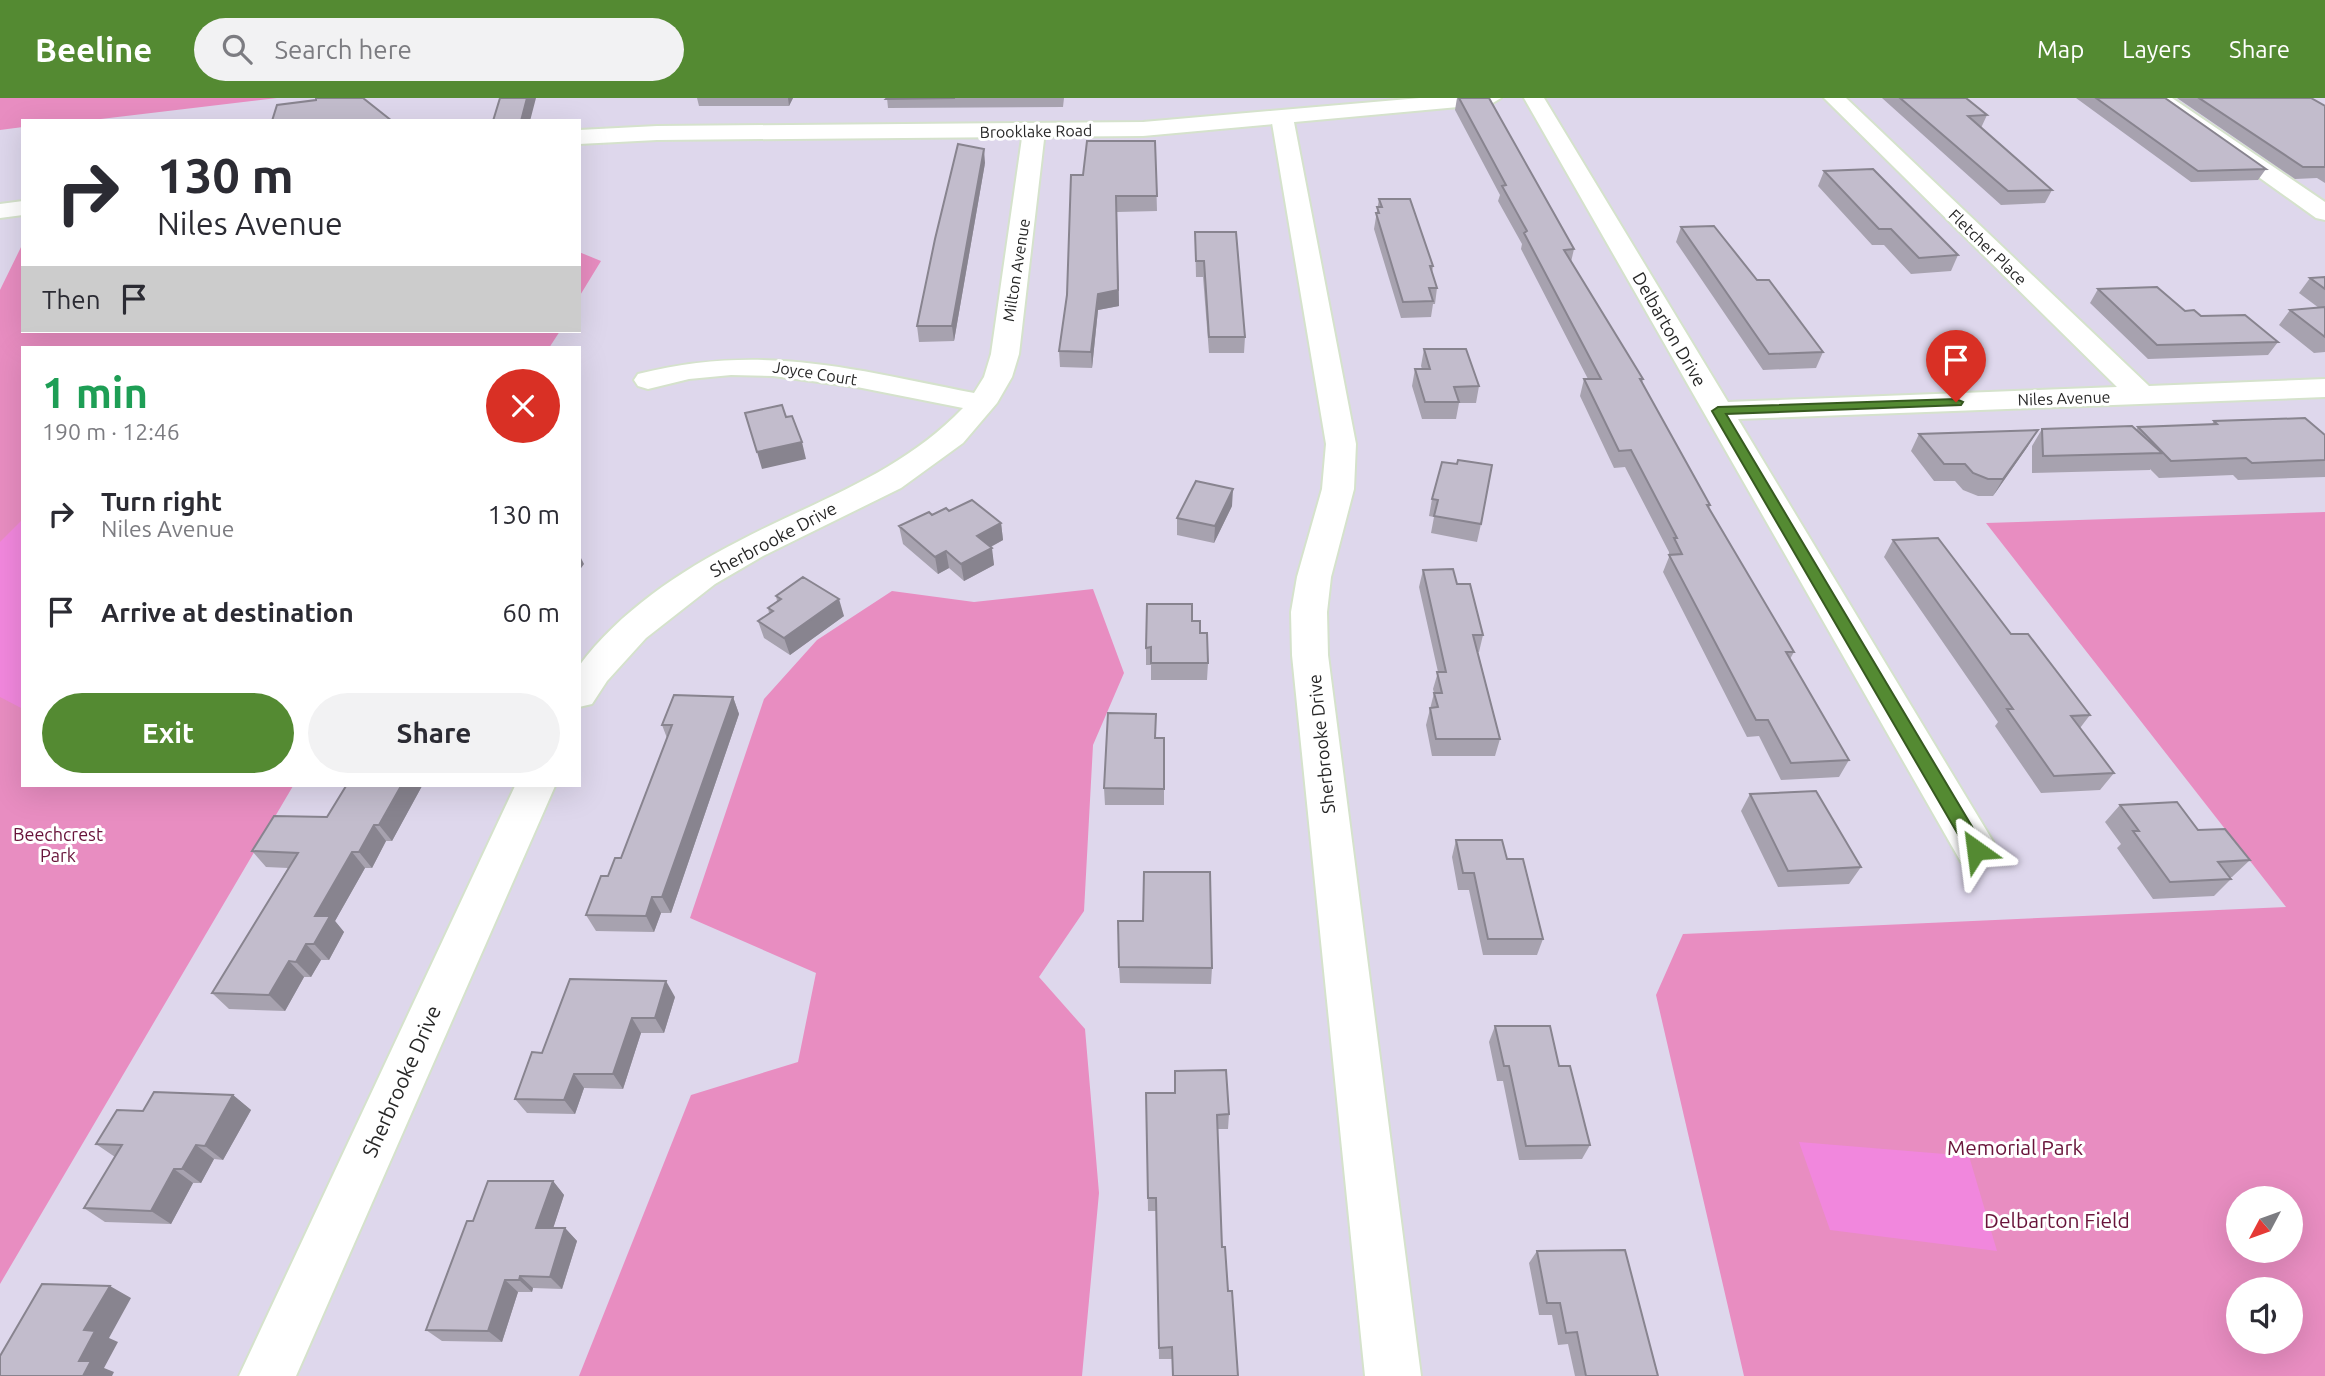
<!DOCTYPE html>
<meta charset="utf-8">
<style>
body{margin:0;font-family:Ubuntu,sans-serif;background:#f2f2f3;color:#2b2b33;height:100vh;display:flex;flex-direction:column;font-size:26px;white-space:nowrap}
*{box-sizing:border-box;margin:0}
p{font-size:23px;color:#7c7c81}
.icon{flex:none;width:38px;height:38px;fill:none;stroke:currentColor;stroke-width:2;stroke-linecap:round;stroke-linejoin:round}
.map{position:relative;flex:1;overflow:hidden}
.side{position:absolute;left:21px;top:248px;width:560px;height:441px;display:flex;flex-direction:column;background:#fff;border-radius:0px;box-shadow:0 7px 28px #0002}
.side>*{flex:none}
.guide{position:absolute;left:21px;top:21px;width:560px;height:214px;border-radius:0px;box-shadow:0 7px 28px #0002;background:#fff;color:#2b2b33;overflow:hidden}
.needle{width:46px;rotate:229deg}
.controls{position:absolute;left:2226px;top:1088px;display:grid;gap:14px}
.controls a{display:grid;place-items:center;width:77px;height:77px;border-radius:50%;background:#fff;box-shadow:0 7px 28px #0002;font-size:35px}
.pin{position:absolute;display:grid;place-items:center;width:60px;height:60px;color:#fff;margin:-72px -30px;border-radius:50% 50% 50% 0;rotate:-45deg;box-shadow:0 0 7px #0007}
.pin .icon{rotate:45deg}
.me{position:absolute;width:77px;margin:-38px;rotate:329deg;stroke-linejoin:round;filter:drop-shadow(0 0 5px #0008)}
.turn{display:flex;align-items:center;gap:24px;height:147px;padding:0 21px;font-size:32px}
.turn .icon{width:91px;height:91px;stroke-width:2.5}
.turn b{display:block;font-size:49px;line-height:60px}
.then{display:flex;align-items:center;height:66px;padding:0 21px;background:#0003;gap:14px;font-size:26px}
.round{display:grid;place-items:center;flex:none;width:74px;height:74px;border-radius:37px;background:#f2f2f3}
.overview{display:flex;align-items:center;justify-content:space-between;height:119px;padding:0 21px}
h1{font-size:42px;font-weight:600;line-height:52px;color:#1e9e55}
.primary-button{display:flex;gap:14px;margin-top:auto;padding:14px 21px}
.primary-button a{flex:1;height:80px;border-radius:42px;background:#548a32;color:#fff;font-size:28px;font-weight:600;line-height:80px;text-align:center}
.primary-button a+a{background:#f2f2f3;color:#2b2b33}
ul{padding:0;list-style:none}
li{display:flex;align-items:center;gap:21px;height:98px;padding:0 21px}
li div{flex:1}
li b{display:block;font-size:26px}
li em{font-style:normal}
header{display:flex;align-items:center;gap:42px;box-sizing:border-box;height:98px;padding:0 35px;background:#548a32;color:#fff}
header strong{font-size:33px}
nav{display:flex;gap:38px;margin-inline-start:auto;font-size:24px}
.search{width:490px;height:63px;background:#f2f2f3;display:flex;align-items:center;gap:18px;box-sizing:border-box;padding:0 24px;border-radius:38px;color:#7c7c81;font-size:26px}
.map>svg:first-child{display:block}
.green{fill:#e88dc1;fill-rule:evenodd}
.pitch{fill:#f187dd}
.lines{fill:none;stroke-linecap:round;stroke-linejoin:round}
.minor-casing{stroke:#d5e2cc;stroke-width:4}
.tertiary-casing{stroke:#d5e2cc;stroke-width:4}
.minor{fill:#fff;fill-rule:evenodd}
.tertiary{fill:#fff;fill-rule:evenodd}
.wall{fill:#a7a2af}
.shaded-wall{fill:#88848f}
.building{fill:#c2bccc;stroke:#88848f;stroke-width:2}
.route{fill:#548a32;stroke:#375a20;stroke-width:2}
.labels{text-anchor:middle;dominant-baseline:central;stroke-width:6;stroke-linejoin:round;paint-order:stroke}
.far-street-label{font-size:16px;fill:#272727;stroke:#fff}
.street-label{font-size:18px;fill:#272727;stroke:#fff}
.park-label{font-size:18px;fill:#681339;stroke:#fff}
.near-street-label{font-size:21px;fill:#272727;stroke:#fff}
.near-park-label{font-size:21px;fill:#681339;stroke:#fff}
</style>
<header>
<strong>Beeline</strong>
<div class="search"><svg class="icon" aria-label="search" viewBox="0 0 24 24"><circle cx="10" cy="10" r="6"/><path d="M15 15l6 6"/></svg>Search here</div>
<nav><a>Map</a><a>Layers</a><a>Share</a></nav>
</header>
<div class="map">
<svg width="2325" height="1278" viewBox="0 0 2325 1278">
<rect width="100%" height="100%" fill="#ded7ec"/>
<path class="green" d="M 0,0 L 277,0 L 84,23 L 23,23 L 23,29 L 0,32 Z
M 23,145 L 23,233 L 560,233 L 549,250 L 23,250 L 23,688 L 293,688 L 0,1186 L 0,192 Z
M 579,154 L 601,163 L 579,199 Z
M 2325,414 L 2325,1278 L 1744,1278 L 1656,897 L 1683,836 L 2286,809 L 1986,425 ZM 2238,1101 L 2291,1101 L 2291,1153 L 2238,1153 ZM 2238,1192 L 2291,1192 L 2291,1244 L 2238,1244 Z
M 1093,491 L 1124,575 L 1093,647 L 1084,813 L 1039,879 L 1085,931 L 1099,1095 L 1082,1278 L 579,1278 L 691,997 L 798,964 L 816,875 L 690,820 L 764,601 L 817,542 L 892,493 L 974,504 Z"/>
<path class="pitch" d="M 23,421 L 23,611 L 0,599 L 0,444 Z
M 1799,1044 L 1969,1058 L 1997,1153 L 1830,1132 Z"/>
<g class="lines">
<defs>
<path id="minor" d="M 1524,0 L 1544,0 L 1728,304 L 2117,289 L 1824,0 L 1846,0 L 2149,288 L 2325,281 L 2325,299 L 1738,321 L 1991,740 L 1997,752 L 1991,764 L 1976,769 L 1961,764 Z
M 2148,0 L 2172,0 L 2325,104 L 2325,122 L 2316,120 Z
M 1282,13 L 1293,19 L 1356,346 L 1354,391 L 1331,479 L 1327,514 L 1328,557 L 1421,1278 L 1365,1278 L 1292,557 L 1291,514 L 1297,479 L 1322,391 L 1326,346 L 1271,19 Z
M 1034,26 L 1045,33 L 1019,256 L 1012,279 L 997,305 L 963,345 L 901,390 L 763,458 L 715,486 L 646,540 L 607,583 L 592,606 L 579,609 L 579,568 C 619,514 680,473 739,443 C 817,402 900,376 963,310 L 857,289 L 773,278 L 731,277 L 689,281 L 648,291 L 638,288 L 634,282 L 638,276 C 762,245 852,271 974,295 L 984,279 L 991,256 L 1023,33 Z
M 515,688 L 555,688 L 296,1278 L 239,1278 Z"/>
<path id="tertiary" d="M 1420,0 L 1501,0 L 1491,6 L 1143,38 L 657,42 L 579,46 L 579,32 L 657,28 L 1143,24 Z
M 23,103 L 23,117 L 0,120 L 0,106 Z"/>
</defs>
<use href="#minor" class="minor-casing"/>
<use href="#tertiary" class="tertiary-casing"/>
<use href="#minor" class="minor"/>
<use href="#tertiary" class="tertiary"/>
</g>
<path class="wall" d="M 697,0 L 793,0 L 789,8 L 699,8 Z
M 887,0 L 1064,0 L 1063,9 L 888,10 Z
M 1457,0 L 1489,0 L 1574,151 L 1571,164 L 1643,281 L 1642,285 L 1710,407 L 1709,411 L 1794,554 L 1790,561 L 1849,662 L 1839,679 L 1781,682 L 1759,638 L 1747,639 L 1663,474 L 1669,459 L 1669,454 L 1625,369 L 1614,370 L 1580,298 L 1584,281 L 1588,281 L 1521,151 L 1522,146 L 1498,103 L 1500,97 L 1455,12 Z
M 1882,0 L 1966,0 L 1987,17 L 1981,30 L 2052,92 L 2045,105 L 2001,107 Z
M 2076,0 L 2165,0 L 2266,71 L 2258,82 L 2191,84 Z
M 2177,0 L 2311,0 L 2325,8 L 2325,85 L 2317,80 L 2295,81 Z
M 1155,43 L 1157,113 L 1117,114 L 1119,208 L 1098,212 L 1092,270 L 1060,269 L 1059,253 L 1083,77 Z
M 985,65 L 954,243 L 919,244 L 917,228 Z
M 1824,73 L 1958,157 L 1951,173 L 1911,176 L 1884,147 L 1872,147 L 1818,88 Z
M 1379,101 L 1433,168 L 1432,175 L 1437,190 L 1435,206 L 1433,206 L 1431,219 L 1401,220 L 1374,131 Z
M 1681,129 L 1823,254 L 1816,270 L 1763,272 L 1676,144 Z
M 1195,134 L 1245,239 L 1244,255 L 1209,255 L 1203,179 L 1196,179 Z
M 2325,179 L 2325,254 L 2314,255 L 2279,227 L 2290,212 L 2319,210 L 2299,195 L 2310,180 Z
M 2098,191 L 2185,213 L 2278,244 L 2268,257 L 2148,261 L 2090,205 Z
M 1424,251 L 1479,288 L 1476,305 L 1459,305 L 1456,321 L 1422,321 L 1412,288 L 1415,271 L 1422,271 L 1421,268 Z
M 2214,323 L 2325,337 L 2325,379 L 2238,382 L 2233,377 L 2159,380 L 2150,371 L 2150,372 L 2032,375 L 2032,348 L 2042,331 L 2136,332 L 2138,329 L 2212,326 Z
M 1919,336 L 2028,348 L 1993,398 L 1978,398 L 1963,392 L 1955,383 L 1934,383 L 1911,353 Z
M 1457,366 L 1481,426 L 1477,444 L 1431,435 L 1434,419 L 1429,418 L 1432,401 Z
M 1232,408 L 1214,445 L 1177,437 L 1177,420 Z
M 949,413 L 1001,425 L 1003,442 L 991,449 L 994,467 L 964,483 L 949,470 L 938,476 L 903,446 L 899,428 L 932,417 Z
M 1893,442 L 2011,536 L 2090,617 L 2080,630 L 2114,675 L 2100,692 L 2041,695 L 1995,628 L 1998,624 L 1884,459 Z
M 1423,472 L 1457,486 L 1483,537 L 1479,554 L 1478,554 L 1500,641 L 1495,658 L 1432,658 L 1426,627 L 1434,595 L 1433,591 L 1438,574 L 1419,489 Z
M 776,498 L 844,518 L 790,557 L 764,540 L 758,523 L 769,515 L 768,510 L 777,503 Z
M 1200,535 L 1208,565 L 1207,582 L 1151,582 L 1151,567 L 1146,567 L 1146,550 Z
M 733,599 L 739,616 L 671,815 L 661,815 L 654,834 L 596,833 L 586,817 L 608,778 L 621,760 L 667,640 L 662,627 Z
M 1156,640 L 1164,640 L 1164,707 L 1105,707 L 1104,690 Z
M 422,688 L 392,743 L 386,743 L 372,770 L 365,770 L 335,823 L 344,834 L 329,862 L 321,862 L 311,879 L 304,879 L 285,913 L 229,911 L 212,895 L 288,770 L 266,769 L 252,753 L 327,719 Z
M 1750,696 L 1861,769 L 1849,786 L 1778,789 L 1741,713 Z
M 2120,707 L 2198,732 L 2250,762 L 2232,779 L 2229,779 L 2231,781 L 2214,798 L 2153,801 L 2117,750 L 2121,746 L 2105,724 Z
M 1456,742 L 1507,761 L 1543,841 L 1537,857 L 1483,857 L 1469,792 L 1458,792 L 1452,759 Z
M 1119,869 L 1212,870 L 1211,886 L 1120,885 Z
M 675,899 L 664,935 L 641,935 L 623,991 L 584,990 L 575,1016 L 527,1015 L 515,1001 L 542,955 Z
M 1495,928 L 1559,968 L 1590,1047 L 1582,1061 L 1519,1062 L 1503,983 L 1497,983 L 1489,944 Z
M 1146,995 L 1229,1016 L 1228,1031 L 1217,1031 L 1222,1149 L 1238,1278 L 1172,1278 L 1172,1261 L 1159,1261 L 1156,1113 L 1148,1113 Z
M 233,997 L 251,1012 L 223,1062 L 214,1061 L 201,1085 L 193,1085 L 171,1126 L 105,1124 L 84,1110 L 115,1059 L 96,1046 L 143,1013 Z
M 553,1083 L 564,1097 L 553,1130 L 565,1130 L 577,1143 L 562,1191 L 533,1190 L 532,1194 L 518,1194 L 502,1244 L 442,1243 L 426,1232 L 473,1123 Z
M 1537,1153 L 1658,1278 L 1575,1278 L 1568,1246 L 1558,1247 L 1552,1217 L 1539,1217 L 1529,1165 Z"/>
<path class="shaded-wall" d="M 527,0 L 536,0 L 530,23 L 521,23 Z
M 788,0 L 793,0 L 789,8 Z
M 984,51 L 985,65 L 954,243 L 952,228 Z
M 1116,98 L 1119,208 L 1098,212 L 1092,270 L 1091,254 L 1098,196 Z
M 2038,332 L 2028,348 L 1993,398 L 2003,381 Z
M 802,344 L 806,361 L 762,371 L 757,354 Z
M 1233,391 L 1232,408 L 1214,445 L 1215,428 Z
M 1001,425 L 1003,442 L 979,455 L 977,438 Z
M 992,450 L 994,467 L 964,483 L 961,466 Z
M 946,453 L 949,470 L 938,476 L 935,459 Z
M 579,456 L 584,466 L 579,473 Z
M 839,501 L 844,518 L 790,557 L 784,540 Z
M 733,599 L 739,616 L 671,815 L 662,799 Z
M 401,688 L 422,688 L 392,743 L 379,727 Z
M 374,727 L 386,743 L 372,770 L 359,754 Z
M 352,754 L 365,770 L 335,823 L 344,834 L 329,862 L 314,846 L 315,818 Z
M 652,799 L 661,815 L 654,834 L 646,818 Z
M 306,846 L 321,862 L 311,879 L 296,864 Z
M 289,863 L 304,879 L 285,913 L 269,897 Z
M 666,883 L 675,899 L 664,935 L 655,920 Z
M 632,920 L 641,935 L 623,991 L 613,976 Z
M 574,976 L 584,990 L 575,1016 L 564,1002 Z
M 233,997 L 251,1012 L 223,1062 L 205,1048 Z
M 196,1047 L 214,1061 L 201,1085 L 182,1071 Z
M 174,1071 L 193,1085 L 171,1126 L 151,1113 Z
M 553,1083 L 564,1097 L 549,1143 L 536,1130 Z
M 565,1130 L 577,1143 L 562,1191 L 550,1179 Z
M 520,1178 L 533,1190 L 532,1194 L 519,1182 Z
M 505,1182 L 518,1194 L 502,1244 L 488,1233 Z
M 110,1188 L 131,1200 L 109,1240 L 118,1244 L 104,1270 L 114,1274 L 112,1278 L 83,1278 L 79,1263 L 84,1232 Z"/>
<path class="building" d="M 316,0 L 363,0 L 392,23 L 272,23 L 277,7 L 316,2 Z
M 500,0 L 527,0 L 521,23 L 493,23 Z
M 887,0 L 955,0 L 886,1 Z
M 1459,0 L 1489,0 L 1574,151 L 1564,152 L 1643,281 L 1640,281 L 1710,407 L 1707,407 L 1794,554 L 1786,554 L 1849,662 L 1791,665 L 1768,622 L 1756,622 L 1669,457 L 1682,456 L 1674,440 L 1677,440 L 1631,352 L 1619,353 L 1584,281 L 1601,281 L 1524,135 L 1527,133 L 1502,88 L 1506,87 Z
M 1900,0 L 1966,0 L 1987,17 L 1968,18 L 2052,92 L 2008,93 Z
M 2096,0 L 2165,0 L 2266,71 L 2198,73 Z
M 2199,0 L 2311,0 L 2325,8 L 2325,69 L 2303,69 Z
M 1087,43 L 1155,43 L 1157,98 L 1116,98 L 1118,192 L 1098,196 L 1091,254 L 1059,253 L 1067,197 L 1071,77 L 1083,77 Z
M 958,46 L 984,51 L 952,228 L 917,228 L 935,141 Z
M 1873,71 L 1958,157 L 1919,160 L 1891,131 L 1879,131 L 1824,73 Z
M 1379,101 L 1410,101 L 1433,168 L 1430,168 L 1437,190 L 1429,190 L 1433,203 L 1403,204 L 1376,115 L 1379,115 L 1377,109 L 1382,109 Z
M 1714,128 L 1757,182 L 1769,182 L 1823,254 L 1769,256 L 1681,129 Z
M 1195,134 L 1236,134 L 1245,239 L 1209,239 L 1204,163 L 1196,163 Z
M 2325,179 L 2325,191 L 2310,180 Z
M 2157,189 L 2185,213 L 2194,212 L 2201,218 L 2245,217 L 2278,244 L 2157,247 L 2098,191 Z
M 2325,209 L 2325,239 L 2290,212 Z
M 1424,251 L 1466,251 L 1479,288 L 1454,289 L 1459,304 L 1425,304 L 1415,271 L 1430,271 Z
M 782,307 L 786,319 L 792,318 L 802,344 L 757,354 L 745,315 Z
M 2305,320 L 2325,337 L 2325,362 L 2252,365 L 2246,360 L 2171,363 L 2138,329 L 2217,326 L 2214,323 Z
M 2132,328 L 2162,355 L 2043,358 L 2042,331 Z
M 2038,332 L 2003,381 L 1988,381 L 1973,375 L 1965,366 L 1944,366 L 1919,336 Z
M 1458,362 L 1492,367 L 1481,426 L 1434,418 L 1438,402 L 1432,401 L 1442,364 L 1457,366 Z
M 1196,383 L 1233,391 L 1215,428 L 1177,420 Z
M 972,402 L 1001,425 L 977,438 L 992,450 L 961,466 L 946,453 L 935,459 L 899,428 L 929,414 L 932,417 L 946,410 L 949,413 Z
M 1938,440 L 2011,536 L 2028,536 L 2090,617 L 2071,618 L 2114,675 L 2054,678 L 2007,611 L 2013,611 L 1893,442 Z
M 1453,471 L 1457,486 L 1470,486 L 1483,537 L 1473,537 L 1500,641 L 1436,641 L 1430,610 L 1438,609 L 1434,595 L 1442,595 L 1437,574 L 1446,574 L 1423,472 Z
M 803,479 L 839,501 L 784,540 L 758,523 L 773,513 L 768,510 L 781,501 L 776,498 Z
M 1147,506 L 1192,506 L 1192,523 L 1200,523 L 1200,535 L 1207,535 L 1208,565 L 1151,565 L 1151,549 L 1146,550 Z
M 674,597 L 733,599 L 662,799 L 652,799 L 646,818 L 586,817 L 601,778 L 608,778 L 615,760 L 621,760 L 672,627 L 662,627 Z
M 1108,615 L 1156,616 L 1155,640 L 1164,640 L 1164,691 L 1104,690 Z
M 346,688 L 401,688 L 379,727 L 374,727 L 359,754 L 352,754 L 315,818 L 330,818 L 314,846 L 306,846 L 296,864 L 289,863 L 269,897 L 212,895 L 298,755 L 252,753 L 274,718 L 327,719 Z
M 1816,693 L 1861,769 L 1788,773 L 1750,696 Z
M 2177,704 L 2198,732 L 2225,731 L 2250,762 L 2218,764 L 2231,781 L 2170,784 L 2133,733 L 2139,733 L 2120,707 Z
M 1456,742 L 1502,742 L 1507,761 L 1523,761 L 1543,841 L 1488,841 L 1474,775 L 1463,775 Z
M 1144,774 L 1210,774 L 1212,870 L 1119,869 L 1118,823 L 1143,823 Z
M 570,881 L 666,883 L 655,920 L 632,920 L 613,976 L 574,976 L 564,1002 L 515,1001 L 532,954 L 542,955 Z
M 1495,928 L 1550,928 L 1559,968 L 1570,968 L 1590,1047 L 1526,1048 L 1509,968 L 1504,968 Z
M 1226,972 L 1229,1016 L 1217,1017 L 1222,1149 L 1225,1149 L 1228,1193 L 1232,1193 L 1238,1278 L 1173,1278 L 1172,1249 L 1159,1250 L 1156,1100 L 1148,1100 L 1146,995 L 1175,995 L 1175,973 Z
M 154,994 L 233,997 L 205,1048 L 196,1047 L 182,1071 L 174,1071 L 151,1113 L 84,1110 L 122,1047 L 96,1046 L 117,1012 L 143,1013 Z
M 488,1083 L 553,1083 L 536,1130 L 565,1130 L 550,1179 L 520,1178 L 519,1182 L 505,1182 L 488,1233 L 426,1232 L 467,1123 L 473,1123 Z
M 1625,1152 L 1658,1278 L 1586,1278 L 1577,1234 L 1566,1235 L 1560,1205 L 1547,1205 L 1537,1153 Z
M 42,1186 L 110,1188 L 84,1232 L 95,1233 L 79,1263 L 91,1263 L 83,1278 L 0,1278 L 0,1258 Z"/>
<path class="route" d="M 1956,301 L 1963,304 L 1961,307 L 1726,316 L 1983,747 L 1985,752 L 1976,759 L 1970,757 L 1712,313 L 1718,309 Z"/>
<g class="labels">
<g class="far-street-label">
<text transform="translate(1036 33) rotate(-1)">Brooklake Road</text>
<text transform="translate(1988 149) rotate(44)">Fletcher Place</text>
<text transform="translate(1016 172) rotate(-81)">Milton Avenue</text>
<text transform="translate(815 275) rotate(9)">Joyce Court</text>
<text transform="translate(2064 300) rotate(-2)">Niles Avenue</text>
</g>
<g class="street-label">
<text transform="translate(1670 231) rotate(60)">Delbarton Drive</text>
<text transform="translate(773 441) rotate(-28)">Sherbrooke Drive</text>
<text transform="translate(1321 646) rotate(-96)">Sherbrooke Drive</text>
</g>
<g class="park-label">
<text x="58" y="736">Beechcrest<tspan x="58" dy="21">Park</tspan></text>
</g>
<g class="near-street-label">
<text transform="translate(401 983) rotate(-66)">Sherbrooke Drive</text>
</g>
<g class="near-park-label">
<text x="2015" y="1049">Memorial Park</text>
<text x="2057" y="1122">Delbarton Field</text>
</g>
</g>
</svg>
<div class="controls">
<a><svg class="needle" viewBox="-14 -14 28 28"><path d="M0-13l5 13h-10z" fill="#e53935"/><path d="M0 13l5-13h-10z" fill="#7c7c81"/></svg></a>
<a><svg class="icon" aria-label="sound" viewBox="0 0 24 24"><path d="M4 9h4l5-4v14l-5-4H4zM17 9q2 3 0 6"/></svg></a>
</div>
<div class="pin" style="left:1956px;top:304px;background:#d93025"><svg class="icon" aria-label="arrive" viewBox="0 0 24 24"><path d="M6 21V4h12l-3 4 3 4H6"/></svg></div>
<svg class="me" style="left:1976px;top:752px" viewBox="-20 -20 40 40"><path d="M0-17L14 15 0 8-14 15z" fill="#548a32" stroke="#fff" stroke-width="4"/></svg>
<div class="guide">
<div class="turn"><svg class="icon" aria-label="right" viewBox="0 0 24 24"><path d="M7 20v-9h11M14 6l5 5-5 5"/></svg><div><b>130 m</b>Niles Avenue</div></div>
<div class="then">Then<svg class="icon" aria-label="arrive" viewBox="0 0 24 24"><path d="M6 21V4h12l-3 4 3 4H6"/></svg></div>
</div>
<section class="side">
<div class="overview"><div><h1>1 min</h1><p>190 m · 12:46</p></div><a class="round" style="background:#d93025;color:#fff"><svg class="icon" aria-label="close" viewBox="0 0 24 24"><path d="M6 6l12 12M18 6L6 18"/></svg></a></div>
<ul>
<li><svg class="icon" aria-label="right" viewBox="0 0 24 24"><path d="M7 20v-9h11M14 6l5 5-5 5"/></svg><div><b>Turn right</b><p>Niles Avenue</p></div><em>130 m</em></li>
<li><svg class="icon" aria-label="arrive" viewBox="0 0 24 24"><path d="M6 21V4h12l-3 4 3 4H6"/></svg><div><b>Arrive at destination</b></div><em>60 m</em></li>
</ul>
<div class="primary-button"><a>Exit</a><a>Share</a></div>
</section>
</div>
